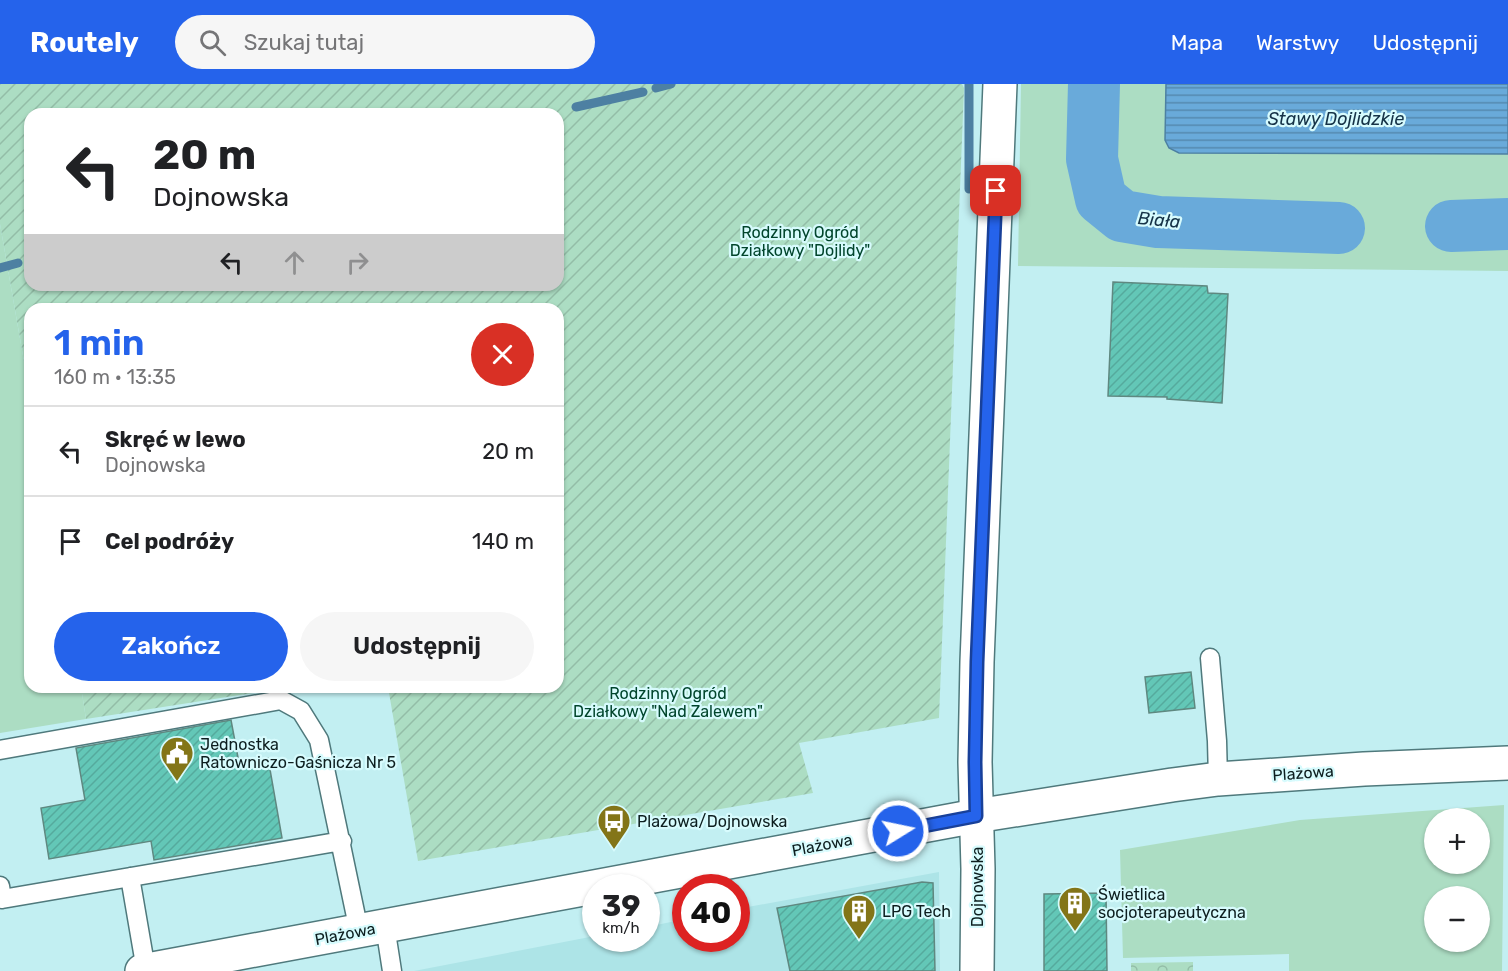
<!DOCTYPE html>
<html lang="pl">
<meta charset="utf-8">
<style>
body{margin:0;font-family:Rubik,sans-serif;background:#f6f6f6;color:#202124;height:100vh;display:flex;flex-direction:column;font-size:22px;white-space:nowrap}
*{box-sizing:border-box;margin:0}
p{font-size:20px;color:#757577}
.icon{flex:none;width:33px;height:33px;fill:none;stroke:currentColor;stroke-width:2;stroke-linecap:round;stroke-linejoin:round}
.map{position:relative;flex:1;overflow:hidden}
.drawer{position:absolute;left:24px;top:219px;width:540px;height:390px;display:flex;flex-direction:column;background:#fff;border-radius:18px;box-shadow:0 2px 4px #0004}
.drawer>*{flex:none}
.banner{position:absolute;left:24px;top:24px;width:540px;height:183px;border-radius:18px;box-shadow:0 2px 4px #0004;background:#fff;color:#202124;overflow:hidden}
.fabs{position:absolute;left:1424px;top:724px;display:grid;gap:12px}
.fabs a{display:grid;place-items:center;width:66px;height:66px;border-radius:50%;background:#fff;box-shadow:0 2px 4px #0004;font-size:30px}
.speed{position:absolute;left:582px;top:790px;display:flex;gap:12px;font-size:30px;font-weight:700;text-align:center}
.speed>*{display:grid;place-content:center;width:78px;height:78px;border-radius:50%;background:#fff;box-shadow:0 2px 4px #0004;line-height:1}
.speed small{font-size:15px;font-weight:400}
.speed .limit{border:9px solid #d22;background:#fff;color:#111}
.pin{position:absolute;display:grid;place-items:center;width:51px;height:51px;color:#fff;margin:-26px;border-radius:12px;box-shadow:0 3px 9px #0006}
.me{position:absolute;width:66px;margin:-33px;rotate:80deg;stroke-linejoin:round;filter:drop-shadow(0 0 4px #0008)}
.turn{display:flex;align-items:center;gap:21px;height:126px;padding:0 30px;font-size:27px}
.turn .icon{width:78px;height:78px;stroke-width:2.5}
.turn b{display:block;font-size:42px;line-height:51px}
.lanes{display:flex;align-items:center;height:57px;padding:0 30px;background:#0003;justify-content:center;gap:30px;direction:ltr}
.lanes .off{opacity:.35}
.round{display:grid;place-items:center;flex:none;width:63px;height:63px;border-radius:32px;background:#f6f6f6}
.head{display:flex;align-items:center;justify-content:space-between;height:102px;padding:0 30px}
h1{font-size:36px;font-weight:600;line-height:45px;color:#2563eb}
.cta{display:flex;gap:12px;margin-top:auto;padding:12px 30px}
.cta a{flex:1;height:69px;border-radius:36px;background:#2563eb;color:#fff;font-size:24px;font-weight:600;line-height:69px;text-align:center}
.cta a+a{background:#f6f6f6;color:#202124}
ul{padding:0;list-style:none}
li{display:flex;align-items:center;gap:18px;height:90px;padding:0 30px;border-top:2px solid #e0e0e0}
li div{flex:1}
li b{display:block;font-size:22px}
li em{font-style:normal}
header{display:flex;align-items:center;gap:36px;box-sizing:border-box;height:84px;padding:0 30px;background:#2563eb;color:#fff}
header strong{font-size:28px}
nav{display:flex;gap:33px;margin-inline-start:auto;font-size:21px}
.search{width:420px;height:54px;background:#f6f6f6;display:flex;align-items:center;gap:15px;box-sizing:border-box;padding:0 21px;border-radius:33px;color:#757577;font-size:22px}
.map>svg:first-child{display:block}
.built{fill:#ade4e7}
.grass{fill:#acddc3;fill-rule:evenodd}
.park{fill:url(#park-crowns)}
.garden{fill:url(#garden-furrows);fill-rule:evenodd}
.water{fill:url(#water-rules);stroke:#4d80a2;stroke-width:1.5}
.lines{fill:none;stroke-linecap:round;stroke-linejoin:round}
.stream{stroke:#4d80a2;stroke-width:9}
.river{stroke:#69aada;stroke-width:52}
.building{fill:url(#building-hatch);stroke:#5f8880;stroke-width:1.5}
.service-casing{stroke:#4f797c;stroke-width:21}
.minor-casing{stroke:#4f797c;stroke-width:36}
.tertiary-casing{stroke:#4f797c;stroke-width:36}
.service{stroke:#fff;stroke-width:18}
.minor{stroke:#fff;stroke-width:33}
.tertiary{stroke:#fff;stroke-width:33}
.route-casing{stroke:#184099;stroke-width:15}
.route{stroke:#2563eb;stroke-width:10}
.labels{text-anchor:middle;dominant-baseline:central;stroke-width:4.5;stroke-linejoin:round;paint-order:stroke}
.park-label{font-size:16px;fill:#01452c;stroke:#d7fbfd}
.poi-label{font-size:16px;fill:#0d1e1f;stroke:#d7fbfd;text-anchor:start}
.street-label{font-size:16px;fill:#0d1e1f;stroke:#d7fbfd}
.water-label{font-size:18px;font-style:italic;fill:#153247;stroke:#d7fbfd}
</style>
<header>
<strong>Routely</strong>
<div class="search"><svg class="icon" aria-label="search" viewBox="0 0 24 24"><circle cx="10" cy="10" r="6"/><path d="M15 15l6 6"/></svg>Szukaj tutaj</div>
<nav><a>Mapa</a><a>Warstwy</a><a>Udostępnij</a></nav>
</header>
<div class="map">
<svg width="1508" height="887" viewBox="0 0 1508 887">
<defs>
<pattern id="park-crowns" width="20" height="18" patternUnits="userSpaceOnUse" patternTransform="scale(1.5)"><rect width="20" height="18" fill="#acddc3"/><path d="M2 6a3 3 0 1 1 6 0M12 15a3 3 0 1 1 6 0" fill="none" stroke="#93bda7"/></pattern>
<pattern id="garden-furrows" width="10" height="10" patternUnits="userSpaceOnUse" patternTransform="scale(1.5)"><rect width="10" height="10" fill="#acddc3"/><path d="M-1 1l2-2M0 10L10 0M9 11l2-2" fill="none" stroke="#93bda7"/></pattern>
<pattern id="water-rules" width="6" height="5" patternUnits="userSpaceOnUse" patternTransform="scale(1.5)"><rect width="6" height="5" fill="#69aada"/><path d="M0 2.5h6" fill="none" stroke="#558ab0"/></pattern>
<pattern id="building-hatch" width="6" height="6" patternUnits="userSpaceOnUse" patternTransform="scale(1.5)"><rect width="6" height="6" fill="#63c7b7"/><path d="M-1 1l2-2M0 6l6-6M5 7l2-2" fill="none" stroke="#55aa9d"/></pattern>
</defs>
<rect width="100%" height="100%" fill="#c2eff2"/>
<path class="built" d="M 939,788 L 940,887 L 414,887 L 595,852 L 596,855 L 646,855 L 647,843 L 685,835 L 686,855 L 736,855 L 737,825 Z"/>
<path class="grass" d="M 1021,0 L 1508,0 L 1508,187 L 1018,182 Z
M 0,140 L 30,312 L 30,603 L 81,603 L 86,635 L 0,649 Z
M 1504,721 L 1502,887 L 1289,887 L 1289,870 L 1123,874 L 1120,766 L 1300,736 ZM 1434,735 L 1479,735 L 1479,780 L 1434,780 ZM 1434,813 L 1479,813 L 1479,858 L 1434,858 Z"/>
<path class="park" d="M 1193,878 L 1193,887 L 1131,887 L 1131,879 Z"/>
<path class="garden" d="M 0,0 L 962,0 L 964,4 L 939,634 L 799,659 L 813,709 L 418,777 L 388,603 L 558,603 L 558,225 L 30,225 L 30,312 L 0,140 ZM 30,30 L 558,30 L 558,201 L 30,201 Z
M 81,603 L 291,603 L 86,635 Z"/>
<path class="water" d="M 1166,0 L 1508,0 L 1508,70 L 1179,69 L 1169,64 L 1165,56 Z"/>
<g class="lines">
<path class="stream" d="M 969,0 L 969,105
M 656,4 L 671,0
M 576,23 L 643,8
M 0,184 L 18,179"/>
<path class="river" d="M 1094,0 L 1092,75 L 1101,115 L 1122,132 L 1158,138 L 1339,144
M 1451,142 L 1508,140"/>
</g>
<path class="building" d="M 1113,198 L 1207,202 L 1208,209 L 1228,210 L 1222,319 L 1167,315 L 1167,313 L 1108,312 Z
M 1191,588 L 1195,624 L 1149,629 L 1145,593 Z
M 231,636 L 239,679 L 268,674 L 282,754 L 154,776 L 151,757 L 49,775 L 41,724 L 85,716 L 76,664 Z
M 922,798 L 933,799 L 935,887 L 790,887 L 777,824 Z
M 1106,809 L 1107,887 L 1044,887 L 1044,810 Z"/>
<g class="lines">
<defs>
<path id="service" d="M 1210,574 L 1217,657 L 1218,695
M 0,666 L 281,616 L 301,627 L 319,656 L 359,847
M 130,793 L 146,886
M 0,802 L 2,815 L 342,757
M 385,842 L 392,887"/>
<path id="minor" d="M 977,887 L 978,785 L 975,678 L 977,578 L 1000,0"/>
<path id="tertiary" d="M 142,887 L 976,732 L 1172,701 L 1218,695 L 1364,685 L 1508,679"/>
</defs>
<use href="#service" class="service-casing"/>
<use href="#minor" class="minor-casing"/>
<use href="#tertiary" class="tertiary-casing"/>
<use href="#service" class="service"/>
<use href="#minor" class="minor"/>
<use href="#tertiary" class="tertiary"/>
</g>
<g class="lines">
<defs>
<path id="route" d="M 898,747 L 976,732 L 975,678 L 977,578 L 996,107"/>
</defs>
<use href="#route" class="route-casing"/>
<use href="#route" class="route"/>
</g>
<defs>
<symbol id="civic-pin" viewBox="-11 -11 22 30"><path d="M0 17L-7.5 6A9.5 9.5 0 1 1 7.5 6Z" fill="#837518" stroke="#d7fbfd"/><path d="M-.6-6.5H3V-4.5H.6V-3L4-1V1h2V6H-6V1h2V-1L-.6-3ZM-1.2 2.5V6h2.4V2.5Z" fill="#fff"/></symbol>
<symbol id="bus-pin" viewBox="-11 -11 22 30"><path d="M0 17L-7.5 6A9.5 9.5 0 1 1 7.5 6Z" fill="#837518" stroke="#d7fbfd"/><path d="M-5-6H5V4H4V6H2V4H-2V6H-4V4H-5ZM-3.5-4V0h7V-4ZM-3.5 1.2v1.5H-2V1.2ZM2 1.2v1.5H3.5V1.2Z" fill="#fff"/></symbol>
<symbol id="building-pin" viewBox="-11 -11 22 30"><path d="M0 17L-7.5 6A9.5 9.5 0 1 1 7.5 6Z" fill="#837518" stroke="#d7fbfd"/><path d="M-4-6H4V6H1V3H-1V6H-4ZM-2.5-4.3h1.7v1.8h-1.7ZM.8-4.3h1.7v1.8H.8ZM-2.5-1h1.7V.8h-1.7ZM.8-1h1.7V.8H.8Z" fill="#fff"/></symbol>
</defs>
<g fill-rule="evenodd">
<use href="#civic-pin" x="158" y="650" width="38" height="52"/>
<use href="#bus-pin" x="595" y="718" width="38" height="52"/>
<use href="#building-pin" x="1056" y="800" width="38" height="52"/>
<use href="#building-pin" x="840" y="808" width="38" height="52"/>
</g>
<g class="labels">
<g class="park-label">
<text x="800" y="148">Rodzinny Ogród<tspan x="800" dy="18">Działkowy "Dojlidy"</tspan></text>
<text x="668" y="609">Rodzinny Ogród<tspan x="668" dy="18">Działkowy "Nad Zalewem"</tspan></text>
</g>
<g class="poi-label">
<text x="200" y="660">Jednostka<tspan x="200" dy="18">Ratowniczo-Gaśnicza Nr 5</tspan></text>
<text x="637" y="737">Plażowa/Dojnowska</text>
<text x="1098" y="810">Świetlica<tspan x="1098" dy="18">socjoterapeutyczna</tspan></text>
<text x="882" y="827">LPG Tech</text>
</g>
<g class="street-label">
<text transform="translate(1303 689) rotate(-4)">Plażowa</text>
<text transform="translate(822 761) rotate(-11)">Plażowa</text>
<text transform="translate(977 803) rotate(-90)">Dojnowska</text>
<text transform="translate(345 850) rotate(-11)">Plażowa</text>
</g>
<g class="water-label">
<text x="1336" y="35">Stawy Dojlidzkie</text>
<text transform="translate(1159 136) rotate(5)">Biała</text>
</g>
</g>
</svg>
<div class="fabs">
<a>+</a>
<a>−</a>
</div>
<div class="speed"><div>39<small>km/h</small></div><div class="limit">40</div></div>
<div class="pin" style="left:996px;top:107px;background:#d93025"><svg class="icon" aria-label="arrive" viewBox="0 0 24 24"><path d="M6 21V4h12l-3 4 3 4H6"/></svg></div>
<svg class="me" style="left:898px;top:747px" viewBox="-20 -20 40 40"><circle r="17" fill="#2563eb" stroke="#fff" stroke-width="3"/><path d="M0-11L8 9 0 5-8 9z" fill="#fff"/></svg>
<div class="banner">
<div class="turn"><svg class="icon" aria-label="left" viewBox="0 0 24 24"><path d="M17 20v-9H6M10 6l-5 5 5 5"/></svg><div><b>20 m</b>Dojnowska</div></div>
<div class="lanes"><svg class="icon" aria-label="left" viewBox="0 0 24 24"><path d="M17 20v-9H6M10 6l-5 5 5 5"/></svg><svg class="icon off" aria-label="ahead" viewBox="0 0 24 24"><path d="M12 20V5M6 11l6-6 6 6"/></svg><svg class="icon off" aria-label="right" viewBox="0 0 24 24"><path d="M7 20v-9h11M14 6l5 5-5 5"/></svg></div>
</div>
<section class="drawer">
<div class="head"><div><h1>1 min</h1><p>160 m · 13:35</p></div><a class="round" style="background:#d93025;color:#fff"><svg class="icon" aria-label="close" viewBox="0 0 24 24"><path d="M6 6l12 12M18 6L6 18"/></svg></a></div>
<ul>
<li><svg class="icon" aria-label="left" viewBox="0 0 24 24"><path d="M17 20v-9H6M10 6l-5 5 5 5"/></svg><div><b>Skręć w lewo</b><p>Dojnowska</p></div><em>20 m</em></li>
<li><svg class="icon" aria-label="arrive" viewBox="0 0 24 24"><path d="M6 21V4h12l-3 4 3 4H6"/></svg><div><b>Cel podróży</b></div><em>140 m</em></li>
</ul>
<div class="cta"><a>Zakończ</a><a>Udostępnij</a></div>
</section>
</div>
